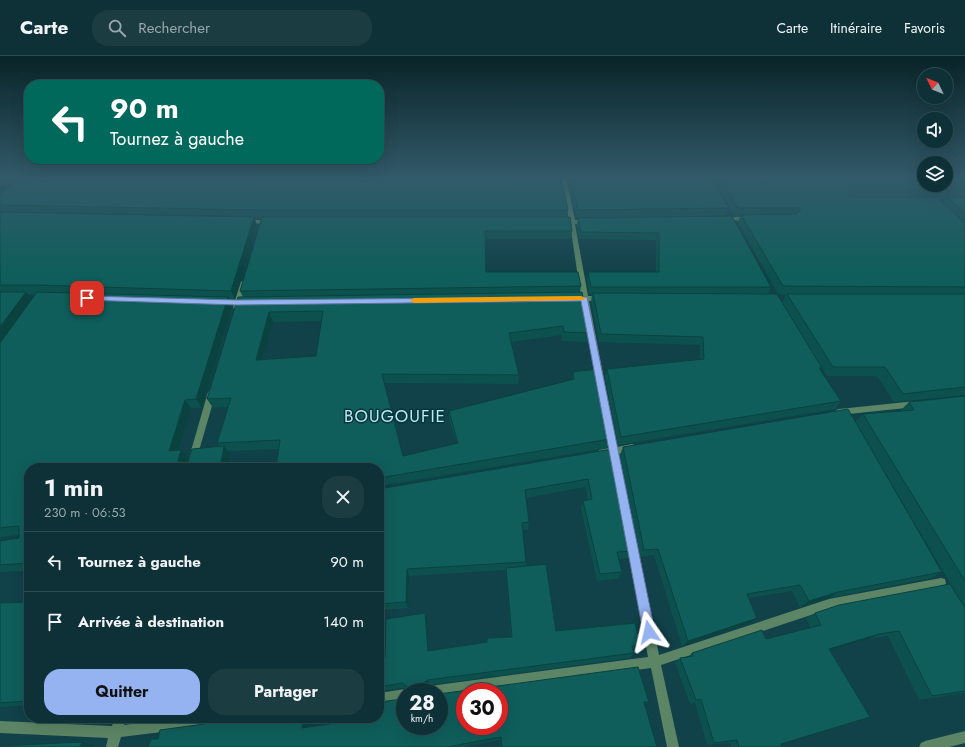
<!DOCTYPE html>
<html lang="fr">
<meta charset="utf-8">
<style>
body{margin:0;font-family:Jost,sans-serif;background:#1b3d42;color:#f1f3f6;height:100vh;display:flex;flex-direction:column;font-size:15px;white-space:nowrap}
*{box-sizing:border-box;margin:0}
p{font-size:13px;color:#9aa9ad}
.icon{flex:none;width:22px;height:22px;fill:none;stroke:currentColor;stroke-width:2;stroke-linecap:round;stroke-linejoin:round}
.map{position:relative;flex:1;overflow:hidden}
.drawer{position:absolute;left:24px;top:407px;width:360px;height:260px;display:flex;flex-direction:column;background:#0d3137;border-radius:16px;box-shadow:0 4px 16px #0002,0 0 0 1px #2d4c52}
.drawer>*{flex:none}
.top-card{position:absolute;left:24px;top:24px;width:360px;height:84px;border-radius:16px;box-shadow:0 4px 16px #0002,0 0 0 1px #2d4c52;background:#00695c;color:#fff;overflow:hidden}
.needle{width:26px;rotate:313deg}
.controls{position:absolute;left:917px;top:12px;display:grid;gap:8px}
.controls a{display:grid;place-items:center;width:36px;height:36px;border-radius:50%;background:#0d3137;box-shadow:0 4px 16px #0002,0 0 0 1px #2d4c52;font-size:20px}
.speed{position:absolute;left:396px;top:627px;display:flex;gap:8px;font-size:20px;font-weight:700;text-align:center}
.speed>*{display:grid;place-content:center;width:52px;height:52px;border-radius:50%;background:#0d3137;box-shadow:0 4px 16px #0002,0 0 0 1px #2d4c52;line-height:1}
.speed small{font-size:10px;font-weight:400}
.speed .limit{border:6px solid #d22;background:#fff;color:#111}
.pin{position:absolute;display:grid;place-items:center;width:34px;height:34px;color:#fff;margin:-17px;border-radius:8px;box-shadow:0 2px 6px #0006}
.me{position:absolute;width:44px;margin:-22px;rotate:349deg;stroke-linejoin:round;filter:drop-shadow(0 0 3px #0008)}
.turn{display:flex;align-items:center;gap:14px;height:84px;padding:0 20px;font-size:18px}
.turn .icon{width:52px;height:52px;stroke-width:2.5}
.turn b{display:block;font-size:28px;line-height:34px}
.round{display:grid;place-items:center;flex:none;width:42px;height:42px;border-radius:16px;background:#1b3d42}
.summary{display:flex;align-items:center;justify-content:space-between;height:68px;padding:0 20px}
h1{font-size:24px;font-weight:700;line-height:30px}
.cta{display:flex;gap:8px;margin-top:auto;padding:8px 20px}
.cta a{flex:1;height:46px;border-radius:16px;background:#95b2f1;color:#111;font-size:16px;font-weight:700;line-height:46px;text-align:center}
.cta a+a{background:#1b3d42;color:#f1f3f6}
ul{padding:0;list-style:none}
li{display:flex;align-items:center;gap:12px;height:60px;padding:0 20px;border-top:1px solid #2d4c52}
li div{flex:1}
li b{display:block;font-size:15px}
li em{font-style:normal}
header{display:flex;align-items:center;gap:24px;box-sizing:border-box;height:56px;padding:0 20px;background:#0d3137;border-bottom:1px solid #2d4c52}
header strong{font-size:19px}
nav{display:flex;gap:22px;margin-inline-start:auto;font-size:14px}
.search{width:280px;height:36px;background:#1b3d42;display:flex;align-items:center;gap:10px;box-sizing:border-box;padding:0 14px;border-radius:16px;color:#9aa9ad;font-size:15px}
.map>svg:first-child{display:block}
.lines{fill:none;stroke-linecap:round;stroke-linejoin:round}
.minor{fill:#5c8565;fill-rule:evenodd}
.wall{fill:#0d514e;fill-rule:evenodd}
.shaded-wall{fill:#0a4240}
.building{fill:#0f5e5b;stroke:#0a4240;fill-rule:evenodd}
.route{fill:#95b2f1;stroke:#61749d}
.slow{fill:#f59e0b}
.labels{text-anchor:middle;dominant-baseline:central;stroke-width:3;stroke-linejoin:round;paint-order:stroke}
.quarter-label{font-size:17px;letter-spacing:1px;fill:#c0e8f0;stroke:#03363e}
</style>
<header>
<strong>Carte</strong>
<div class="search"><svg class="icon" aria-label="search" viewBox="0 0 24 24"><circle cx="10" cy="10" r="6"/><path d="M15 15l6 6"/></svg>Rechercher</div>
<nav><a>Carte</a><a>Itinéraire</a><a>Favoris</a></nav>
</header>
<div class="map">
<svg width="965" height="691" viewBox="0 0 965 691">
<rect width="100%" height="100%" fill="#114149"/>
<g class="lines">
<path class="minor" d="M 560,121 L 566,121 L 575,164 L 587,164 L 590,166 L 587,168 L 575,168 L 588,240 L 601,240 L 604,242 L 601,244 L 589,245 L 617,391 L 632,388 L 635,389 L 636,392 L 635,395 L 618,398 L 659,599 L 829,543 L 941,522 L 945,523 L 946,527 L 945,531 L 941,532 L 829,553 L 661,609 L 679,691 L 667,691 L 651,612 L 473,636 L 465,636 L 465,637 L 439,641 L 439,636 L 424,636 L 426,632 L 430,630 L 648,601 L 610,399 L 602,401 L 599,400 L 598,397 L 599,394 L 609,392 L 582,245 L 573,245 L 570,243 L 573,241 L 581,241 L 570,168 L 561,168 L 558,166 L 561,164 L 569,164 Z
M 723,161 L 749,161 L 752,163 L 749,165 L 721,164 L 721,162 Z
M 271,164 L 274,166 L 273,167 L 245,168 L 242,166 L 245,164 Z
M 244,224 L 247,226 L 242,244 L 249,244 L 249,248 L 241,248 L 238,254 L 236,254 L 233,252 L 234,248 L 219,248 L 219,244 L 235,244 L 241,226 Z
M 212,333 L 216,336 L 194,412 L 186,412 L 208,336 Z
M 916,345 L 919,346 L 920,348 L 919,350 L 916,351 L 839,359 L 836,358 L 835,356 L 836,354 L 839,353 Z
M 405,633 L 410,636 L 405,636 L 405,645 L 379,649 L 379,637 Z
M 114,662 L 126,662 L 124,669 L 179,662 L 233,662 L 231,666 L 227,668 L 121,681 L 118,691 L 106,691 L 108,682 L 0,677 L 0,665 L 112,670 Z
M 965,675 L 965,687 L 949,691 L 919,691 L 921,687 L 925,685 Z"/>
</g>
<path class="wall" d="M 0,121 L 568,154 L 567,161 L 572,175 L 571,183 L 486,183 L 486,216 L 581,230 L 580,236 L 590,277 L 588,286 L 562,285 L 562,279 L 511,286 L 519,319 L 518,328 L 384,327 L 403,400 L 457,387 L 449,364 L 449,355 L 572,324 L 573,316 L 610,383 L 607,392 L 379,430 L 379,412 L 279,393 L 227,395 L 230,398 L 227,412 L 29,412 L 29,515 L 0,516 L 0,485 L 19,482 L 19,479 L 0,481 ZM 254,162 L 262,162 L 240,235 L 243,241 L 207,343 L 213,352 L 228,351 L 217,387 L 219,390 L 187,405 L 187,402 L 179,394 L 191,352 L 202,352 L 232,250 L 229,243 L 235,243 L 257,169 ZM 28,238 L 36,238 L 32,243 ZM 322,265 L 316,300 L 263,303 L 273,266 Z
M 566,121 L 711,121 L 729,152 L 726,160 L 771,231 L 768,238 L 782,246 L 786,239 L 778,238 L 738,167 L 740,161 L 734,160 L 712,121 L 924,121 L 924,129 L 946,129 L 965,121 L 965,339 L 894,346 L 877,320 L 827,320 L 814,300 L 822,312 L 820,313 L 841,345 L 835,353 L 618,389 L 605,321 L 607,313 L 700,303 L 700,289 L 599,286 L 591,246 L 592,238 L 589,238 L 587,224 L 588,216 L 656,216 L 656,184 L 579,183 L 577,169 L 578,162 L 576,162 ZM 927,137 L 932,141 L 924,141 ZM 938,143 L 946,143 L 943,147 Z
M 965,340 L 965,637 L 919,644 L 888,580 L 869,583 L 830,594 L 781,688 L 782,691 L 731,691 L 729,687 L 707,689 L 695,647 L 690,648 L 675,607 L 680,602 L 688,601 L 692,597 L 766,583 L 810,571 L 806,562 L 815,557 L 962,547 L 860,375 L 942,516 L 931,522 L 829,542 L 800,551 L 792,535 L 749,542 L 757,562 L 750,567 L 682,590 L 654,499 L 640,501 L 620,399 L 623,391 L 855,366 L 863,358 L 900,355 L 909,346 Z
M 612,393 L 632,495 L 628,502 L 618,503 L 622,516 L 618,523 L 597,525 L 581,453 L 583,445 L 588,444 L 585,431 L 526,442 L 529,466 L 528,474 L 523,474 L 526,506 L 526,510 L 556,575 L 641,589 L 636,594 L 633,595 L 634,597 L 630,602 L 430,629 L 425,631 L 405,670 L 649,646 L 644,649 L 657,691 L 501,691 L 500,684 L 461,691 L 148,691 L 158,683 L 219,666 L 224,664 L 308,671 L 355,664 L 403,643 L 407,633 L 405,632 L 379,635 L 379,602 L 385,602 L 425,557 L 427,563 L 429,595 L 487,586 L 511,581 L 506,519 L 506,514 L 409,520 L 408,552 L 383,554 L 380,548 L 381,525 L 379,526 L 379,433 Z
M 29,546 L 29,649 L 0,651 L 0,547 Z"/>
<path class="shaded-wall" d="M 12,121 L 29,121 L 0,145 L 0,131 Z
M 254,161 L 257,169 L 235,243 L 231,235 Z
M 26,236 L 34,245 L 0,291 L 0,271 Z
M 228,241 L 232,250 L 202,352 L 196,343 Z
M 269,256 L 273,266 L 260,313 L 256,304 Z
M 185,344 L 191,352 L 176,403 L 169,395 Z
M 224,390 L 230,398 L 227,412 L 220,412 Z
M 181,394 L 187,402 L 185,412 L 178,405 Z
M 407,513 L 409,520 L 408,552 L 406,546 Z
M 838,536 L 829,542 L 800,551 L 809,545 Z
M 425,557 L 427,563 L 429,600 L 428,595 Z
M 757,562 L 750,567 L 682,590 L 688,585 Z
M 879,578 L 869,583 L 819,597 L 829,593 Z
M 428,624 L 430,629 L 425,631 L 423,636 L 421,632 L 423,627 Z
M 303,662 L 308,662 L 307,675 L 302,672 Z
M 82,686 L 94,689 L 93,691 L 80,691 Z"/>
<path class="building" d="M 0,121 L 12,121 L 0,131 Z
M 23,121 L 561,121 L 568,154 L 259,154 L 0,149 L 0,138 Z
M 570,121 L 711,121 L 729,152 L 578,154 Z
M 720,121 L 916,121 L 929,134 L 851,134 L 847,138 L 851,141 L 936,141 L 965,167 L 965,231 L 783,230 L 741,159 L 797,158 L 800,155 L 800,152 L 738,152 Z
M 946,121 L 965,121 L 965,134 L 940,134 L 934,129 L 946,129 Z
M 947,141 L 965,141 L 965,157 Z
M 0,156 L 254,161 L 231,235 L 35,229 L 0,229 Z
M 732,160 L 771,231 L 591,231 L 588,216 L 659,216 L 659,177 L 581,176 L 578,162 Z
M 262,161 L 570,161 L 572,175 L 485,175 L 486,216 L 578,216 L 581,230 L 240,235 Z
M 0,236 L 26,236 L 0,271 Z
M 37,236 L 228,241 L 196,343 L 185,344 L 169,395 L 181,394 L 178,405 L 188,406 L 192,393 L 224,390 L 220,412 L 29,412 L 29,507 L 0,509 L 0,485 L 19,482 L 19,472 L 18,470 L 0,472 L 0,287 Z
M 582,236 L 590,277 L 564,276 L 563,270 L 509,277 L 519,319 L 382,318 L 403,400 L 458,387 L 449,355 L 574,323 L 573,316 L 597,313 L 610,383 L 379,422 L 379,412 L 276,412 L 280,384 L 217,387 L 231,342 L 207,343 L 238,241 ZM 323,255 L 316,300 L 256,304 L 269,256 Z
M 593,237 L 777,238 L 822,312 L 819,312 L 841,345 L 621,381 L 607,313 L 704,303 L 703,281 L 601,278 Z
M 787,238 L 965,238 L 965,331 L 903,338 L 885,311 L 833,311 Z
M 965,340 L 965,525 L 863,358 L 914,354 L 909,346 Z
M 848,353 L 942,516 L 838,536 L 809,545 L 800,529 L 747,538 L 757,562 L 688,585 L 658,493 L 644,494 L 623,391 Z
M 612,393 L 632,495 L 617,496 L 622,516 L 600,518 L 583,445 L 592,443 L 588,423 L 525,434 L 529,466 L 522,467 L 526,506 L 407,513 L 406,546 L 380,548 L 382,519 L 379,519 L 379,433 Z
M 546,508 L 556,575 L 635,567 L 641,589 L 632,590 L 634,597 L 428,624 L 423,627 L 421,632 L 436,633 L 437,636 L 405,636 L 405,670 L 439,670 L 439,638 L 638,611 L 649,646 L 644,646 L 657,691 L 502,691 L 501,681 L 447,691 L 148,691 L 151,683 L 158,683 L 160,674 L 219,666 L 224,664 L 225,662 L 303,662 L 302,672 L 355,664 L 355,662 L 379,662 L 379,646 L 403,643 L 404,633 L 409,632 L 402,627 L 379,631 L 379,602 L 385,602 L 386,563 L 425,557 L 428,595 L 487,586 L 487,582 L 512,581 L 506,512 ZM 465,636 L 499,636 L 499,670 L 465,670 Z
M 950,528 L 965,552 L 965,635 L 932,640 L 899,575 L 879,578 L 829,593 L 870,661 L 781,688 L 782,691 L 739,691 L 737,684 L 714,687 L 701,643 L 696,644 L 680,602 L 693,600 L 692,597 L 762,574 L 766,583 L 821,569 L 815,557 L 839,549 Z
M 29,546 L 29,645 L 0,647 L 0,547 Z
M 82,686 L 80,691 L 0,691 L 0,690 Z"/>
<linearGradient id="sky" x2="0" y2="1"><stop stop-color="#092428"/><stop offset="0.56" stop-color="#325a6a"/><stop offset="1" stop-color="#325a6a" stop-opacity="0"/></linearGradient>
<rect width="965" height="218" fill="url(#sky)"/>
<path class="route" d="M 87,240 L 237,244 L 587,241 L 655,576 L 653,580 L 649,582 L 644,580 L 643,576 L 581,245 L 237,249 L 84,244 L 84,241 Z"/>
<path class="slow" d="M 581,240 L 585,242 L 584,244 L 414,247 L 410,244 L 414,242 Z"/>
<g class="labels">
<g class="quarter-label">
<text x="395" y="360">BOUGOUFIE</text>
</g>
</g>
</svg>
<div class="controls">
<a><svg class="needle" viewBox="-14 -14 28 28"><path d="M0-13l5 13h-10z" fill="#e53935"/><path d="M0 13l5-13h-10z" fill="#9aa9ad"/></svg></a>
<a><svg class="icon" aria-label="sound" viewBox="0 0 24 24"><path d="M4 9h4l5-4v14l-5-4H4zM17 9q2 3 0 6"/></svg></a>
<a><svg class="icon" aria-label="layers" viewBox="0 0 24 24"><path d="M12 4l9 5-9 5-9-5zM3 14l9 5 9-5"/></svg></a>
</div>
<div class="speed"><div>28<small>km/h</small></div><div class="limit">30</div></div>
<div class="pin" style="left:87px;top:242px;background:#d93025"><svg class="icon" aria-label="arrive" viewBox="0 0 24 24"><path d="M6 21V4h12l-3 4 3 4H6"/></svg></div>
<svg class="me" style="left:649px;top:576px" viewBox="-20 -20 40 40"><path d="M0-17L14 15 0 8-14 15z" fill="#95b2f1" stroke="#fff" stroke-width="4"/></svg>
<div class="top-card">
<div class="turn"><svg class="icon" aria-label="left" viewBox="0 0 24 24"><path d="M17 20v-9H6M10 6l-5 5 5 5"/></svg><div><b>90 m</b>Tournez à gauche</div></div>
</div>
<section class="drawer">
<div class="summary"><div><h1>1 min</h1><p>230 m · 06:53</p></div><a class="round"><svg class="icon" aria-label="close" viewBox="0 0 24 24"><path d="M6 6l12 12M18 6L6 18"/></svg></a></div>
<ul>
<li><svg class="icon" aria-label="left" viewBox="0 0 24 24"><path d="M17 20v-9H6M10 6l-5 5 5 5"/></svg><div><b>Tournez à gauche</b></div><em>90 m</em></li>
<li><svg class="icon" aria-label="arrive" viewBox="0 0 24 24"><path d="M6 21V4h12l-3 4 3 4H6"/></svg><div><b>Arrivée à destination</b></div><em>140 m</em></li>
</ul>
<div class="cta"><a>Quitter</a><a>Partager</a></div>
</section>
</div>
